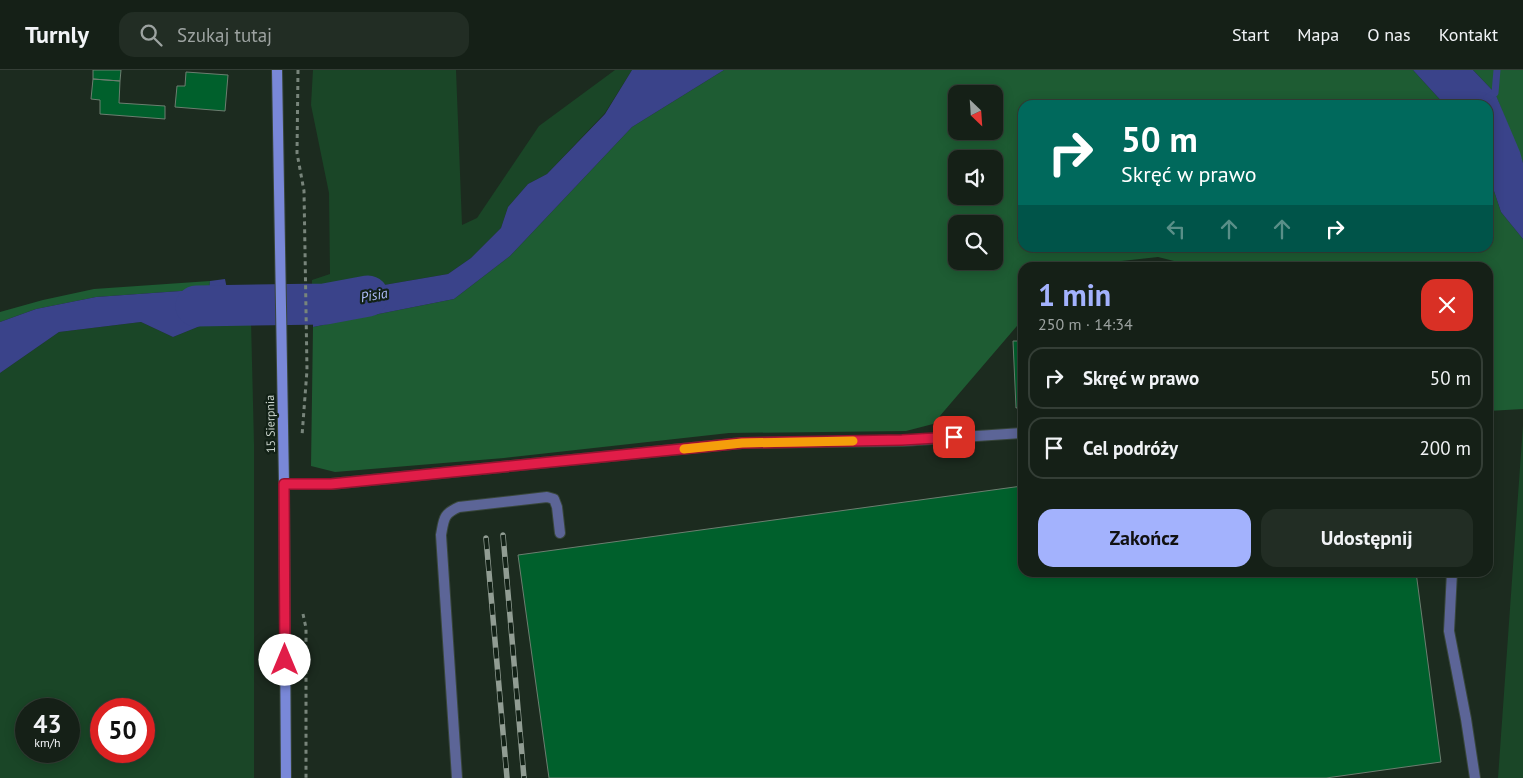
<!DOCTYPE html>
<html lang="pl">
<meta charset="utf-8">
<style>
body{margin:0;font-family:"PT Sans",sans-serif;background:#222d24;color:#f1f3f6;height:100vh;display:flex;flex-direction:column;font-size:19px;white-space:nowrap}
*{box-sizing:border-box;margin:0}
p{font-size:16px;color:#9da3a1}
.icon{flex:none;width:28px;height:28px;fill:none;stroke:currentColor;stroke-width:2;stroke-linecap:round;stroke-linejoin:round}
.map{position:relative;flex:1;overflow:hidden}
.side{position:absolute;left:1018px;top:192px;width:475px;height:315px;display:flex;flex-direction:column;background:#152017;border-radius:15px;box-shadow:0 2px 12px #0003,0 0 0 1px #343e36}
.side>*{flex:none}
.top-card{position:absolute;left:1018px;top:30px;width:475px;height:152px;border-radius:15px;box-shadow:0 2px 12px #0003,0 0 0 1px #343e36;background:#00695c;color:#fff;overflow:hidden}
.needle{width:32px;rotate:155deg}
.fabs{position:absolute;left:948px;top:15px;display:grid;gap:10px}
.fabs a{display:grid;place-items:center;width:55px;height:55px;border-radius:10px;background:#152017;box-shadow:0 2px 12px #0003,0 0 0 1px #343e36;font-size:25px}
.speed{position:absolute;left:15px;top:628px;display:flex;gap:10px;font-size:25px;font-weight:700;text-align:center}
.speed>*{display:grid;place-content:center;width:65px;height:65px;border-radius:50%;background:#152017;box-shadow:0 2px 12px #0003,0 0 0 1px #343e36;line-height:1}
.speed small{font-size:12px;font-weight:400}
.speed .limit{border:8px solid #d22;background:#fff;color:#111}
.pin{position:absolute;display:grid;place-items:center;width:42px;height:42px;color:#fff;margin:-21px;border-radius:10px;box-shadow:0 2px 8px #0006}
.me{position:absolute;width:55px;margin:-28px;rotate:0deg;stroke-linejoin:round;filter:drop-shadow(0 0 4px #0008)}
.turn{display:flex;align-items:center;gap:18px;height:105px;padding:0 20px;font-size:22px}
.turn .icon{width:65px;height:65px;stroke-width:2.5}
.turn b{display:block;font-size:35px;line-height:42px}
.lanes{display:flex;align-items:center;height:48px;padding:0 20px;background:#0003;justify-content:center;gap:25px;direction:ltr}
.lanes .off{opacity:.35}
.round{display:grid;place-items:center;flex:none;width:52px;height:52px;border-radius:15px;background:#222d24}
.head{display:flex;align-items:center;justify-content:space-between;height:85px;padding:0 20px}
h1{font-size:30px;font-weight:700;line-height:38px;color:#a3b2fd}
.button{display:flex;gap:10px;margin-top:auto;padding:10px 20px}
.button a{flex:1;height:58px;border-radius:15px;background:#a3b2fd;color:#111;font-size:20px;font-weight:700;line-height:58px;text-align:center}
.button a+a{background:#222d24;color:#f1f3f6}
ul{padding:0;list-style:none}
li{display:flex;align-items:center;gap:15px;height:62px;margin:0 10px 8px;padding:0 10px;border:2px solid #343e36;border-radius:15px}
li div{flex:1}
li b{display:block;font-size:19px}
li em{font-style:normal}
header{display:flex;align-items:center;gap:30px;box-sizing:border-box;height:70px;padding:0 25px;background:#152017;border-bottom:1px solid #343e36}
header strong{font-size:24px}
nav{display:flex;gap:28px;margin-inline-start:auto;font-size:18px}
.search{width:350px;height:45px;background:#222d24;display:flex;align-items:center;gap:12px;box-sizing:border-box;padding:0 18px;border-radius:15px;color:#9da3a1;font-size:19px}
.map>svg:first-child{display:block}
.green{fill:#1a4627;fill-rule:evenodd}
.forest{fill:#1e5c33;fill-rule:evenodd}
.water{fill:#3a438a}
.pier{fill:#1c2b1f}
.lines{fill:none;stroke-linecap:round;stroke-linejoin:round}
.stream{stroke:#3a438a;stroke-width:7}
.river{stroke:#3a438a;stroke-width:41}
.building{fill:#00602c;stroke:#6c7e70}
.lane-casing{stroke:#38463b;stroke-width:12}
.secondary-casing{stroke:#38463b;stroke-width:12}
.path{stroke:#78857b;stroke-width:3;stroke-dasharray:4 4;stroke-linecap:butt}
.lane{stroke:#5c6597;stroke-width:10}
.secondary{stroke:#7988d8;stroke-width:10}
.rail-casing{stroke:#919d93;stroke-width:5.5}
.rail{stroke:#122116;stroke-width:4;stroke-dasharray:11;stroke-linecap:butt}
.route-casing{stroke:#92132f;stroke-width:12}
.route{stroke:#e11d48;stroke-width:9}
.slow{stroke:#f59e0b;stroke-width:9}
.labels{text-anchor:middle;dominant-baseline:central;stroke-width:4.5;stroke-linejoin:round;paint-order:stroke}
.street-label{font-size:12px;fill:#cbd5cd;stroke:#122116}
.water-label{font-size:14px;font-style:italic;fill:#b0befb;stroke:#122116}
</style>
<header>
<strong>Turnly</strong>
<div class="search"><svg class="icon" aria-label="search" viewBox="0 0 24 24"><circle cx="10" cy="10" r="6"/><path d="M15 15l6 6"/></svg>Szukaj tutaj</div>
<nav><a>Start</a><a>Mapa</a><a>O nas</a><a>Kontakt</a></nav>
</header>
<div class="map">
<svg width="1523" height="708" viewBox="0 0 1523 708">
<rect width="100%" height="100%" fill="#1c2b1f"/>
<path class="green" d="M 313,0 L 456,0 L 462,155 L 477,148 L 539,56 L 615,0 L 632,0 L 605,43 L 547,104 L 528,114 L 508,137 L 501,158 L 471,188 L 448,204 L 378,216 L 312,216 L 312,210 L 330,204 L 329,123 L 311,35 Z
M 251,251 L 254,374 L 254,708 L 0,708 L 0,303 L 59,262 L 141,252 L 173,267 L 210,252 ZM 26,639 L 69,639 L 69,681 L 26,681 ZM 101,639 L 144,639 L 144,681 L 101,681 Z
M 1523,355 L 1523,708 L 1498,708 Z"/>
<path class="forest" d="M 724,0 L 1413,0 L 1445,35 L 1022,35 L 1022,178 L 1488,178 L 1488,103 L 1501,142 L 1523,169 L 1523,339 L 1488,341 L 1488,198 L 1202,198 L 1158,187 L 1067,197 L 1022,198 L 1022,250 L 933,354 L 906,361 L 729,363 L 504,388 L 335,402 L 311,396 L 313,257 L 454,229 L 510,186 L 632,57 ZM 956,24 L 994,24 L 994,61 L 956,61 ZM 956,89 L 994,89 L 994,126 L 956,126 ZM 956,154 L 994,154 L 994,191 L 956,191 Z
M 1473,0 L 1523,0 L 1523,93 L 1495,23 Z
M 210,211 L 209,219 L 96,227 L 36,239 L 0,252 L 0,242 L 43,230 L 94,219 Z"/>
<path class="water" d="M 632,0 L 724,0 L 632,57 L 510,186 L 454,229 L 313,257 L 312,216 L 378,216 L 448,204 L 471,188 L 501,158 L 508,137 L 528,114 L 547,104 L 605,44 Z
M 1413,0 L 1473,0 L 1495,23 L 1520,82 L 1523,93 L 1523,169 L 1501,142 L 1488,103 L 1488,35 L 1445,35 Z
M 225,209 L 227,219 L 251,218 L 251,251 L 210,252 L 173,267 L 141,252 L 59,262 L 0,303 L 0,252 L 36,239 L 96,227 L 209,219 L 210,211 Z"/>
<path class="pier" d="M 312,214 L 312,216 L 313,260 L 310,257 L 309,216 Z
M 251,215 L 253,217 L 254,251 L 251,254 Z"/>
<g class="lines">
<path class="stream" d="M 1487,28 L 1495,23 L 1497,0"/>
<path class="river" d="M 196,236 L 325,234 L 368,226"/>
</g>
<path class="building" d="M 93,0 L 121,0 L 120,11 L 93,9 Z
M 186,2 L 228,5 L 225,41 L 175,37 L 177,16 L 185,16 Z
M 93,9 L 120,11 L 119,33 L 165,36 L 165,49 L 100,44 L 100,30 L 91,29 Z
M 1013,271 L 1022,271 L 1022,337 L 1016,338 Z
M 1022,416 L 1022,502 L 1416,502 L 1441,692 L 1326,708 L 549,708 L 518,485 Z"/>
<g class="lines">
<defs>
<path id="lane" d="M 284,414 L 331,414 L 742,373 L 902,371 L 1022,363
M 1452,502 L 1449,561 L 1466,649 L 1475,708
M 457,708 L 441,465 C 444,449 443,444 459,437 L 547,427 L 554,429 L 557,437 L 560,463"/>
<path id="secondary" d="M 277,0 L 284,414 L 286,708"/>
</defs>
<use href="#lane" class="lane-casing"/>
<use href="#secondary" class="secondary-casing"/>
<path class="path" d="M 298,0 L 297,83 L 304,121 L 307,300 L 302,366
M 303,544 L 306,558 L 306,708"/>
<use href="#lane" class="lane"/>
<use href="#secondary" class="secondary"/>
<defs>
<path id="rail" d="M 503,465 L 524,708
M 486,468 L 507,708"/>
</defs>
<use href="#rail" class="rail-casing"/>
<use href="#rail" class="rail"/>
</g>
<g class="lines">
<defs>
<path id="route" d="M 285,590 L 284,414 L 331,414 L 742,373 L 902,370 L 954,367"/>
</defs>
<use href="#route" class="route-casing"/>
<use href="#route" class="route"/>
<path class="slow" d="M 684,379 L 742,373 L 853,371"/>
</g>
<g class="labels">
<g class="street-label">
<text transform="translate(270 354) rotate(-91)">15 Sierpnia</text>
</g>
<g class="water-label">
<text transform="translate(374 225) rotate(-10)">Pisia</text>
</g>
</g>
</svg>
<div class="fabs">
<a><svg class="needle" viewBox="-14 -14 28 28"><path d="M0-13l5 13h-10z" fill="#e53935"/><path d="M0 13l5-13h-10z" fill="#9da3a1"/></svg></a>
<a><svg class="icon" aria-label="sound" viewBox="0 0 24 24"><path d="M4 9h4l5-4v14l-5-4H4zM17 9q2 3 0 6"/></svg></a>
<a><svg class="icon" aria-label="search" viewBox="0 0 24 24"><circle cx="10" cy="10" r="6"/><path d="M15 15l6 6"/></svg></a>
</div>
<div class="speed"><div>43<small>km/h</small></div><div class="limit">50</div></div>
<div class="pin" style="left:954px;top:367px;background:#d93025"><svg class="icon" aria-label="arrive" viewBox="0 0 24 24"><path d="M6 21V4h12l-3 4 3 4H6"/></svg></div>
<svg class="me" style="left:285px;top:590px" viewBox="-20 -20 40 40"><circle r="19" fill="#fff"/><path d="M0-13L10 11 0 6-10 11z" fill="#e11d48"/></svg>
<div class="top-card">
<div class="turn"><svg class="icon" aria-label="right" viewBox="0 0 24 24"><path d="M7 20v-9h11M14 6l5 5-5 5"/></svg><div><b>50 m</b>Skręć w prawo</div></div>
<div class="lanes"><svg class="icon off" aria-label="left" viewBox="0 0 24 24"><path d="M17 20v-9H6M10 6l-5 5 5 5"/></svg><svg class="icon off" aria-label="ahead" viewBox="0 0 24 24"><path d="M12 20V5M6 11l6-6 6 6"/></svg><svg class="icon off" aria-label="ahead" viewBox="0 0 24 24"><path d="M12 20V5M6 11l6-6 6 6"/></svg><svg class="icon" aria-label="right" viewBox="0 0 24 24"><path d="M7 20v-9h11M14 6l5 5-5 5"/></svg></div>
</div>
<section class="side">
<div class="head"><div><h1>1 min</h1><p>250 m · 14:34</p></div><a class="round" style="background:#d93025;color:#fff"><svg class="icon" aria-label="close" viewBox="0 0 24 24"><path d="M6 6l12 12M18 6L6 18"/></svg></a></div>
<ul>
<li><svg class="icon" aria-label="right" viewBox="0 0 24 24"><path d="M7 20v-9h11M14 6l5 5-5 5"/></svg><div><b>Skręć w prawo</b></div><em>50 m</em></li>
<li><svg class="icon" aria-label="arrive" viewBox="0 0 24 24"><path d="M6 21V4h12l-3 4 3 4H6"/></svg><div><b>Cel podróży</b></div><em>200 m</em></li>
</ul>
<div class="button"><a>Zakończ</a><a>Udostępnij</a></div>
</section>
</div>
